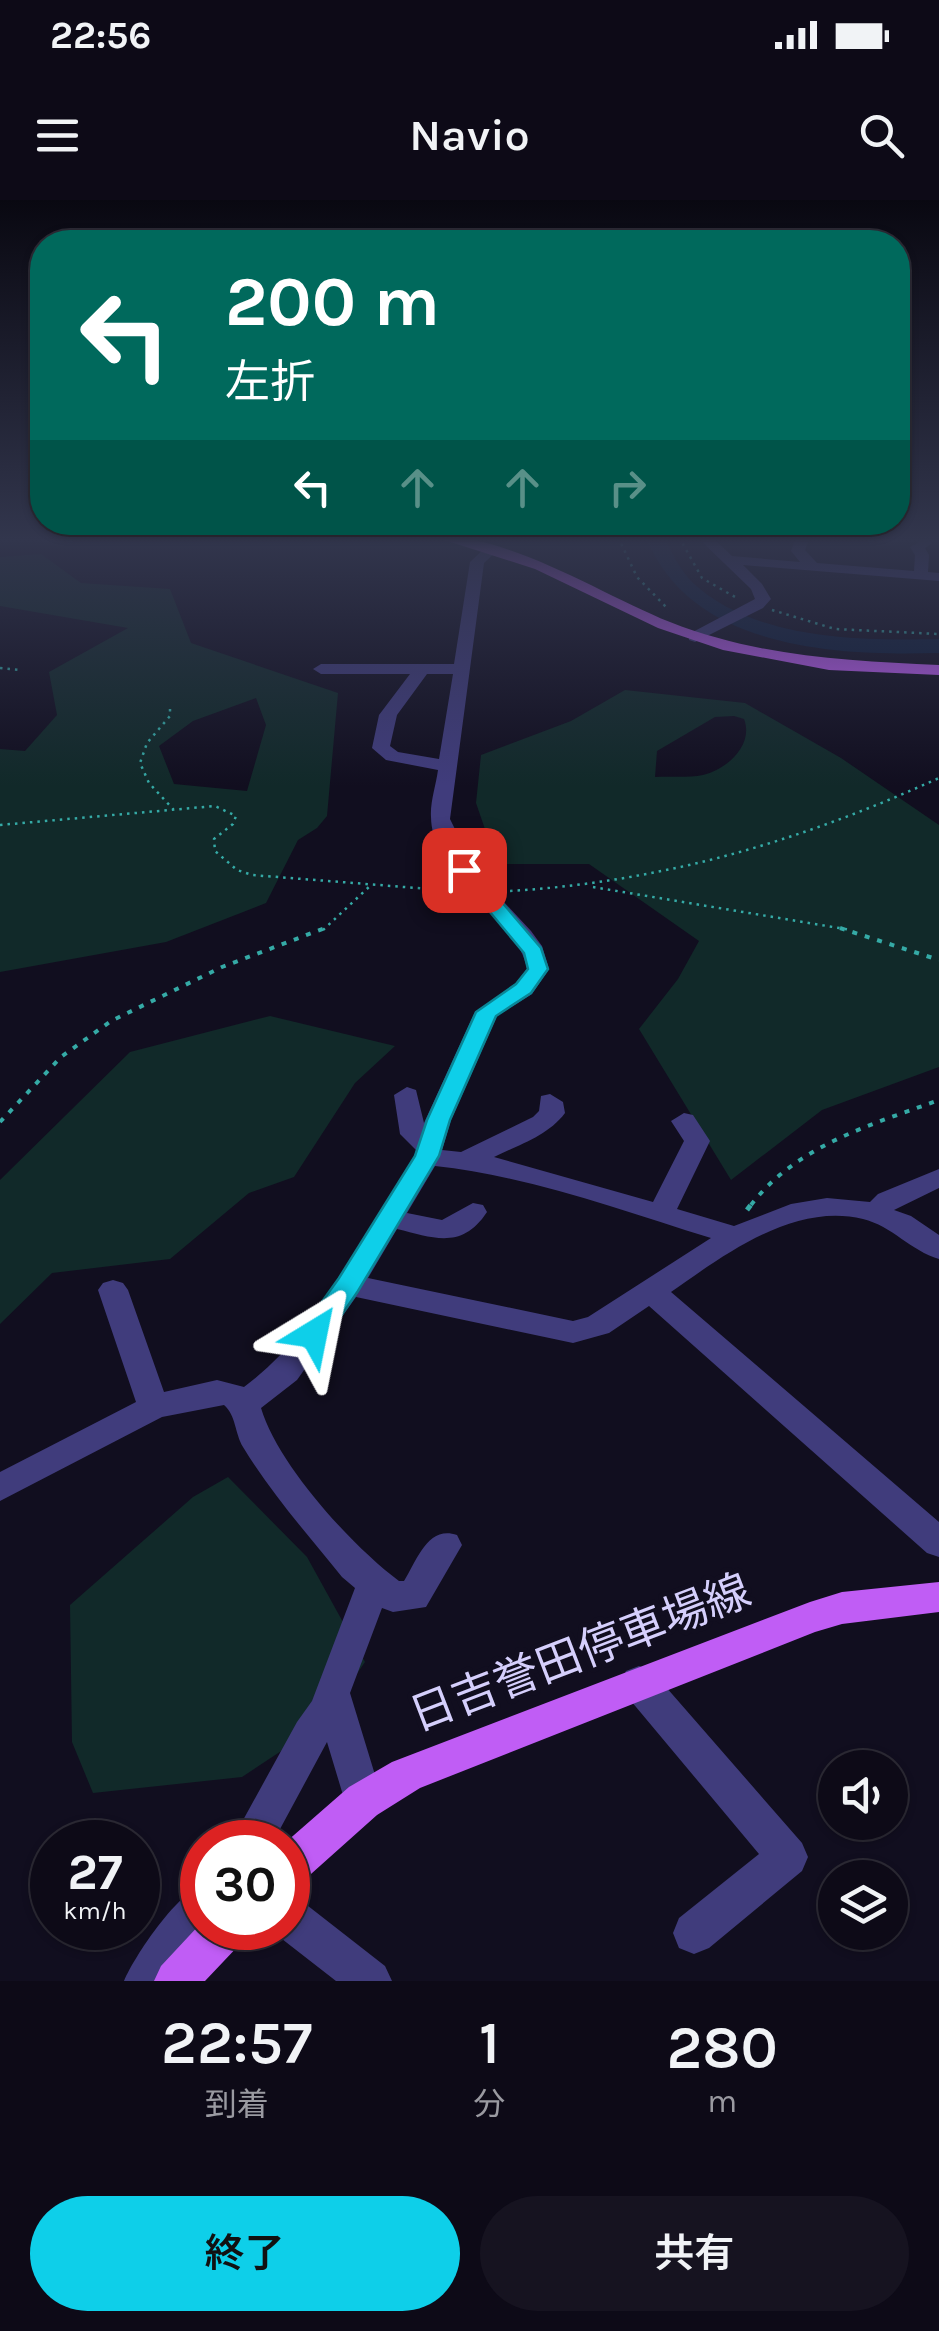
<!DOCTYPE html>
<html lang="ja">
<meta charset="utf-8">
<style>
body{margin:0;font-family:Karla,"Noto Sans JP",sans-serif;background:#161320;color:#f1f3f6;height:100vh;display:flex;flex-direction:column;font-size:38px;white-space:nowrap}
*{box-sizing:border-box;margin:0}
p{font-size:32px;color:#9a9aa1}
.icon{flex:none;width:55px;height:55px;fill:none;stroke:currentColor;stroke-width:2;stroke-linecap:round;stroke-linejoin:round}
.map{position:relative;height:1781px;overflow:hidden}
.sheet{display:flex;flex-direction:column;background:#0d0a17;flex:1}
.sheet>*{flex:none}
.hud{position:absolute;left:30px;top:30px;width:880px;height:305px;border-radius:40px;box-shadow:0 2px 8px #0004,0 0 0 2px #2d2b36;background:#00695c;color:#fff;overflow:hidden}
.buttons{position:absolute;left:818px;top:1550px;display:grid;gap:20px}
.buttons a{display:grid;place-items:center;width:90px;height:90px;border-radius:50%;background:#0d0a17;box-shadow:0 2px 8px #0004,0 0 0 2px #2d2b36;font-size:50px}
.speed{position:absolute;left:30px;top:1620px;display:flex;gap:20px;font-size:50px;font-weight:700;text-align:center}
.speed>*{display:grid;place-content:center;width:130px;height:130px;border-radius:50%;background:#0d0a17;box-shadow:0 2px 8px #0004,0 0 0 2px #2d2b36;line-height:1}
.speed small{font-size:25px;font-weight:400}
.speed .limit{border:15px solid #d22;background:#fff;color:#111}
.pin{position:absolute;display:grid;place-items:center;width:85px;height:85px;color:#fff;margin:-42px;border-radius:20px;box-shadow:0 5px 15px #0006}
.me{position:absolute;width:110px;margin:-55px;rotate:35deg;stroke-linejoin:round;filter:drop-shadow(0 0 8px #0008)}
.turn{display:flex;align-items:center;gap:35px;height:210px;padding:0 30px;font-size:45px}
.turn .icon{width:130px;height:130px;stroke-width:2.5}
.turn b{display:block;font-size:70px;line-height:85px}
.lanes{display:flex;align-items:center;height:95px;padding:0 30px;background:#0003;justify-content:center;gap:50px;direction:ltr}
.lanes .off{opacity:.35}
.eta{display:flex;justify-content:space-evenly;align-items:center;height:170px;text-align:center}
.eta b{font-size:60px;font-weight:600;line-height:70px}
.primary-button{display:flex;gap:20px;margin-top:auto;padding:20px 30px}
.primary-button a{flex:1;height:115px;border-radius:60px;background:#0ecfe9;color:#111;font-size:40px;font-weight:600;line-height:115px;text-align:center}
.primary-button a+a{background:#161320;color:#f1f3f6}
.status{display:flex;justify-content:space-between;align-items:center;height:70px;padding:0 50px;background:#0d0a17;direction:ltr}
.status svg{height:28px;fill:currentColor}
header{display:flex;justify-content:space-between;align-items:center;height:130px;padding:0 30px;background:#0d0a17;font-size:45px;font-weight:600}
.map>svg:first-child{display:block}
.green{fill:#112929;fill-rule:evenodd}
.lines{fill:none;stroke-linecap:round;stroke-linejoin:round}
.river{fill:#0c1c3a;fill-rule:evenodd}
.path-far2{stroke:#35aaa6;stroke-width:2.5;stroke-dasharray:2.5 5;stroke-linecap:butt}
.path-far1{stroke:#35aaa6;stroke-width:4;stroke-dasharray:5 8;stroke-linecap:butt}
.path{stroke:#35aaa6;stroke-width:5;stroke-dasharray:6 9;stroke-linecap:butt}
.minor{fill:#403c7c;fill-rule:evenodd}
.major{fill:#c05df5;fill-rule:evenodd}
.route{fill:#0ecfe9;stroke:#098797;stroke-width:2.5}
.labels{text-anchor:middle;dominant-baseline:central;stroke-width:10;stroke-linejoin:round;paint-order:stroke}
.near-street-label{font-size:45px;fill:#d5cffc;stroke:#110e1f}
</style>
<div class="status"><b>22:56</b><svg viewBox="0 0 49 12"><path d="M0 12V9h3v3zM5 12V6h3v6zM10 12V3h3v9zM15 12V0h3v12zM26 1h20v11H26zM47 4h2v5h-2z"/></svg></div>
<header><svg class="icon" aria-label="menu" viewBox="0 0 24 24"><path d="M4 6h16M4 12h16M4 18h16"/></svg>Navio<svg class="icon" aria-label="search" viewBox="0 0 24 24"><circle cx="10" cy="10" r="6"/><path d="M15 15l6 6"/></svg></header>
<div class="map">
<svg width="939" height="1781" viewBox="0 0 939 1781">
<rect width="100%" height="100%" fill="#110e1f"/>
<path class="green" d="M 41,354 L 81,383 L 170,389 L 191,443 L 338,493 L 327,616 L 317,628 L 298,640 L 266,703 L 166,742 L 0,772 L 0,549 L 25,551 L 57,515 L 49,472 L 128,428 L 0,406 L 0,357 ZM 256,498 L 266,525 L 247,591 L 174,584 L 159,546 L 193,521 Z
M 625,490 L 745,503 L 841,558 L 939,625 L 939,867 L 822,910 L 731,980 L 639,829 L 678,779 L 699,741 L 589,664 L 497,664 L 476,603 L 481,555 L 571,521 ZM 734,516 L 744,519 C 754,544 728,569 703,575 C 688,578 670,576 655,577 L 657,551 L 715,517 Z
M 270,816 L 395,846 L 355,883 L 294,977 L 249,993 L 170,1059 L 52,1073 L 0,1124 L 0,980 L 130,852 Z
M 228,1277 L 307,1357 L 365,1462 L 322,1524 L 242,1577 L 93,1593 L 72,1542 L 70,1405 L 193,1297 Z"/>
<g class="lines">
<path class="river" d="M 646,337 L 664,337 C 672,353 680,370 693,383 C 755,440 860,441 939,439 L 939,453 C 835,456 690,449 646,337 Z"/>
<path class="path-far2" d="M 618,337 L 637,377 L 667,408
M 679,337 L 702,378 L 735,397
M 772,410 L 835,429 L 939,434
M 0,468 L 21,470
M 170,509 L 170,516 L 147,543 L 140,563 L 149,583 L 173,609
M 0,625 L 215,606 L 236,616 L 233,624 L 214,639 L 215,651 L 237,670 L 252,675 L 455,691
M 593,687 L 851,730
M 510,691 C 662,682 801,641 939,578
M 323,730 L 370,686"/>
<path class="path-far1" d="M 840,728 L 939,760
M 0,922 L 61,857 L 111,821 L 222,767 L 325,728
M 751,1005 C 797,945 871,925 939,900"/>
<path class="path" d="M 747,1010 L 753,1002"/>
<path class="minor" d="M 697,337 L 712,337 L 732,356 L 800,362 L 791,351 L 796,337 L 810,337 L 805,350 L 817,363 L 914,371 L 915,355 L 910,347 L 925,339 L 932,343 L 925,348 L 929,355 L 928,372 L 939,373 L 939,381 L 743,365 L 762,384 L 771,399 L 763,408 L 695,442 L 689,440 L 689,434 L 755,399 L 751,389 Z
M 486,347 L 498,350 L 484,363 L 450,619 L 476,672 L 531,731 L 542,746 L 549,769 L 532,794 L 497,816 L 451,920 L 442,950 L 461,952 L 533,917 L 539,911 L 541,896 L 550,894 L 563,902 L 565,913 C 548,936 518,945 494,957 L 653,1002 L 684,941 L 671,921 L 684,913 L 693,915 L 710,941 L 677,1009 L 734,1026 L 791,1004 L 827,998 L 870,1002 L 878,994 L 939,969 L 939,988 L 894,1010 L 911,1016 L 939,1035 L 939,1059 C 911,1051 892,1026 863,1019 C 794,1002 724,1055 671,1092 L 939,1322 L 939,1357 L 927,1353 L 649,1106 L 609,1133 L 573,1143 L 356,1097 L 297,1180 L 261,1208 C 278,1265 352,1346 399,1381 L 404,1381 C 417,1360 428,1325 457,1335 L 462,1345 L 426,1407 L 393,1412 L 382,1408 L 350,1493 L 383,1601 L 377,1615 L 363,1620 L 349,1615 L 327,1542 L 273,1642 L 231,1642 L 297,1522 L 312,1501 L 355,1388 L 342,1377 C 308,1335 271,1293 243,1247 C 235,1234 236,1215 224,1205 L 162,1217 L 0,1301 L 0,1272 L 136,1202 L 98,1090 L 103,1083 L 113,1080 L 123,1083 L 128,1090 L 164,1192 L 217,1180 L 244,1187 C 319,1131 365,1035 414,957 L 416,950 L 400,934 L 394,895 L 407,887 L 416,890 L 424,923 L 475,812 L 516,784 L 527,769 C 518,717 432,679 431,617 C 430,602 436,585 438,570 L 386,560 L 372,548 L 379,515 L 410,474 L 321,474 L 313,469 L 321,464 L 454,464 L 470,362 ZM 427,474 L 453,474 L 439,559 L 398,552 L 390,546 L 397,515 ZM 435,966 C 529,976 620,1010 711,1038 L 588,1117 L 573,1121 L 368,1078 L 397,1029 C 434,1038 462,1050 487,1012 L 483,1005 L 473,1003 L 442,1020 L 407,1013 Z
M 639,1466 L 652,1471 L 802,1643 L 808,1657 L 802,1671 L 709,1748 L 694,1754 L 679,1748 L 673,1733 L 679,1718 L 759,1654 L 626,1495 L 620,1483 L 626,1471 Z
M 202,1685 L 202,1728 L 212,1728 L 172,1781 L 124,1781 C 136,1754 175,1696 202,1685 Z
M 288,1696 L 303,1702 L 385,1766 L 392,1781 L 336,1781 L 273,1732 L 271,1728 L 288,1728 Z"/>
<path class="major" d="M 435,337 C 508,333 602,395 670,422 C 756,456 847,461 939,465 L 939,475 L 829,470 L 723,450 L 658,428 L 535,369 Z
M 939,1382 L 939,1412 L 842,1424 L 815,1432 L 420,1588 L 377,1615 L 302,1682 L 288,1688 L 286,1642 L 349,1587 L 392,1562 L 810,1402 L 842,1392 Z
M 202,1722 L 202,1728 L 247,1728 L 241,1743 L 205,1781 L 154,1781 L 161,1766 Z"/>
</g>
<linearGradient id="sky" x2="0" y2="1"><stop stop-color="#090811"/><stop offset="0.58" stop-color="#32364d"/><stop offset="1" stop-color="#32364d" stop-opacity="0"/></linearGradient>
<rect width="939" height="586" fill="url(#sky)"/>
<path class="route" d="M 464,664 L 471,666 L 541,748 L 548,769 L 531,793 L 496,816 L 450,920 L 439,956 L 358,1091 L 324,1141 L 304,1141 L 300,1134 L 304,1127 L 339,1078 L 415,956 L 427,920 L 476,812 L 516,784 L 528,769 L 524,753 L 455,670 Z"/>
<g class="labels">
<g class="near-street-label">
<text transform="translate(580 1453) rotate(-21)">日吉誉田停車場線</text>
</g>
</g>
</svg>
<div class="buttons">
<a><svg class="icon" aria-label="sound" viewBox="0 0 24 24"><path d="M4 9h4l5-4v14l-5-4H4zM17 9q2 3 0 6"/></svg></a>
<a><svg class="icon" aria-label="layers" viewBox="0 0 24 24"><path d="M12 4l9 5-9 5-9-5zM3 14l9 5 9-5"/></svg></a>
</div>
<div class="speed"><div>27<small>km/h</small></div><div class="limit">30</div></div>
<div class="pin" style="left:464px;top:670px;background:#d93025"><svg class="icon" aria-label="arrive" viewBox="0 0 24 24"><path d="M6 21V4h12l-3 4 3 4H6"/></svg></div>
<svg class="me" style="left:314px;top:1134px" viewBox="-20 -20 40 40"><path d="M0-17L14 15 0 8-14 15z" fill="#0ecfe9" stroke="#fff" stroke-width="4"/></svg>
<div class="hud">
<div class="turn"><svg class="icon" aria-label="left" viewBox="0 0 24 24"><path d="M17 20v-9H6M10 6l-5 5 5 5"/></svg><div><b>200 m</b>左折</div></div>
<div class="lanes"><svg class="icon" aria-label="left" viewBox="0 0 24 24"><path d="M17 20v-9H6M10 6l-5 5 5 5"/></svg><svg class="icon off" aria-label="ahead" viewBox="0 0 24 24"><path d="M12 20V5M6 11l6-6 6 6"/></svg><svg class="icon off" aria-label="ahead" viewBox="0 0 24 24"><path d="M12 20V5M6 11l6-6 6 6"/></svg><svg class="icon off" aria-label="right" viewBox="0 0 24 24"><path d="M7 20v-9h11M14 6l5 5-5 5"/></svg></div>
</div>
</div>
<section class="sheet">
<div class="eta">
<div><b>22:57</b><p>到着</p></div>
<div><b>1</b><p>分</p></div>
<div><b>280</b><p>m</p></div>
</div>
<div class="primary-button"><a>終了</a><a>共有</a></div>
</section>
